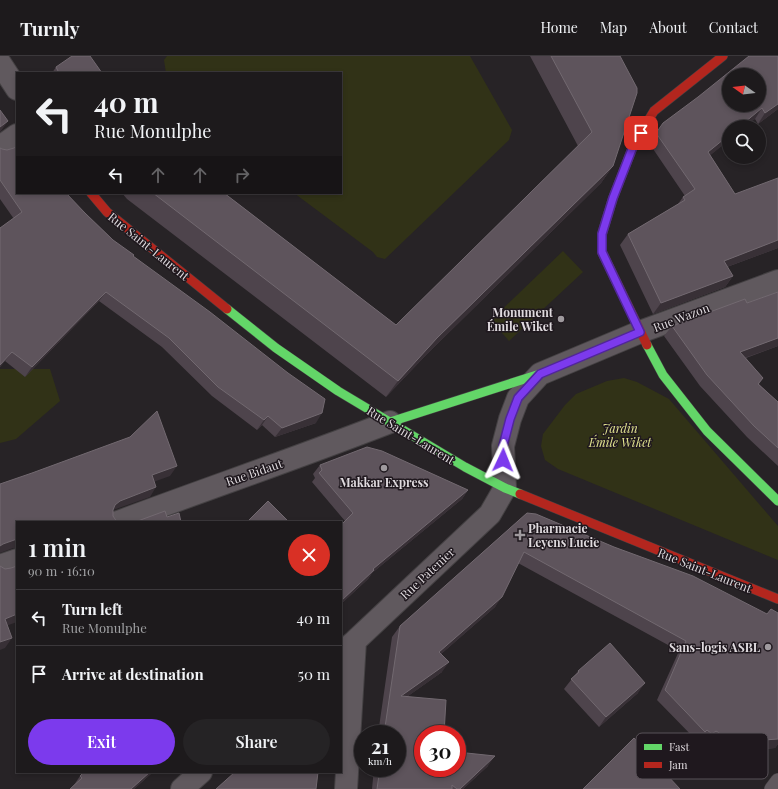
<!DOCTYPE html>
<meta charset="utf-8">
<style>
body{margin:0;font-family:"Playfair Display",serif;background:#252325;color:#f1f3f6;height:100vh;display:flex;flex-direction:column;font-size:15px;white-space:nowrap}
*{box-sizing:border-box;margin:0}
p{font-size:13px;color:#a0a1a3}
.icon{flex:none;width:22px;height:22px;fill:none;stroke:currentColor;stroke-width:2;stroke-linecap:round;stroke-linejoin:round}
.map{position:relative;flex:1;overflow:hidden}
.panel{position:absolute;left:16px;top:465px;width:326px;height:252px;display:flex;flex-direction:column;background:#1d1a1c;border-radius:0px;box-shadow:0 2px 6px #0003,0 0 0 1px #3b383b}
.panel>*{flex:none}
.top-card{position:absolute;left:16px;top:16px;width:326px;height:122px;border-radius:0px;box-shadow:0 2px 6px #0003,0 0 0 1px #3b383b;background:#1d1a1c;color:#f1f3f6;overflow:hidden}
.needle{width:26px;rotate:284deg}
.buttons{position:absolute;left:722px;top:12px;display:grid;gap:8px}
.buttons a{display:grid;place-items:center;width:44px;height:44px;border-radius:50%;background:#1d1a1c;box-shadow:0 2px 6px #0003,0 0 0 1px #3b383b;font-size:20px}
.speed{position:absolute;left:354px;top:669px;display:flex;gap:8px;font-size:20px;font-weight:700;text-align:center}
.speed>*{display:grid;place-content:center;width:52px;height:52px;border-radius:50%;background:#1d1a1c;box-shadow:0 2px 6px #0003,0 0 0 1px #3b383b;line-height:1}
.speed small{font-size:10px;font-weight:400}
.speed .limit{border:6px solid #d22;background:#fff;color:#111}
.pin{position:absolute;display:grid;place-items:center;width:34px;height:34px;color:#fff;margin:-17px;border-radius:8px;box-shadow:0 2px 6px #0006}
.me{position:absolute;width:44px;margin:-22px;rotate:2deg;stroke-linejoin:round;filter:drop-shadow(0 0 3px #0008)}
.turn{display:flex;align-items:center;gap:14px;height:84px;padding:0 12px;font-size:18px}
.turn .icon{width:52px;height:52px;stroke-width:2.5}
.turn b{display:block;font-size:28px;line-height:34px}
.lanes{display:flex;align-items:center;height:38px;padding:0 12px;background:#0003;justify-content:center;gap:20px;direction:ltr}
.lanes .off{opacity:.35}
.round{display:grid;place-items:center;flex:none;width:42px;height:42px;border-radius:21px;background:#252325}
.head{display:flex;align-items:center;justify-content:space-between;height:68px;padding:0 12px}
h1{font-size:24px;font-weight:600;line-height:30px}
.action{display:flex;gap:8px;margin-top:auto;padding:8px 12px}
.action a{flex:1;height:46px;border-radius:24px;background:#7c3aed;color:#fff;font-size:16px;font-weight:600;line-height:46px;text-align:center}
.action a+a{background:#252325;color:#f1f3f6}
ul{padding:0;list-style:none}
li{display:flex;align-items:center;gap:12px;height:56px;padding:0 12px;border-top:1px solid #3b383b}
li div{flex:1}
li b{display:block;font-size:15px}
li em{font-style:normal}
header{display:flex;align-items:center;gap:24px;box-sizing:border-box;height:56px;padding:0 20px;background:#1d1a1c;border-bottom:1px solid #3b383b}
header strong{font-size:19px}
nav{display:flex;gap:22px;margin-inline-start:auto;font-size:14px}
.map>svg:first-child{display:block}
.green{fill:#313217}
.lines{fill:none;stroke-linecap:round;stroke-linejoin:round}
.lane-casing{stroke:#444143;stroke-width:16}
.street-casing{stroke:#444143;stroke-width:24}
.fast-casing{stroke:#444143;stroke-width:10}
.jam-casing{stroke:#444143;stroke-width:10}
.lane{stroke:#60595e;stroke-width:15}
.street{stroke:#60595e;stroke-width:22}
.fast{stroke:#63d668;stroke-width:9}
.jam{stroke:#b3261e;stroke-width:9}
.wall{fill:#4e444c}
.shaded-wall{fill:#383036}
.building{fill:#5e545c;stroke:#726970;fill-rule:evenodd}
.route-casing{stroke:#51269a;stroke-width:10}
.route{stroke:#7c3aed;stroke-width:7}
.poi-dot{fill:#9f9a9e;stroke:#1f181e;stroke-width:1.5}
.labels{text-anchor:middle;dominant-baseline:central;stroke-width:3;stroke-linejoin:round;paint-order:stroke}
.street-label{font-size:12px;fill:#dfdade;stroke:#1f181e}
.poi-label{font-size:12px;font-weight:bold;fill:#dfdade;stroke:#1f181e;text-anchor:end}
.park-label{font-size:12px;font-style:italic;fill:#e2e48f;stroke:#1f181e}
.key{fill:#1f181e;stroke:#595258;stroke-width:1}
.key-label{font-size:11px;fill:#dfdade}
</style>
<header>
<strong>Turnly</strong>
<nav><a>Home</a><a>Map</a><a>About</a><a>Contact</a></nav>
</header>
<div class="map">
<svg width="778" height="733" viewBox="0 0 778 733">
<rect width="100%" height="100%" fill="#272326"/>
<path class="green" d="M 167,0 L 470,0 L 512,74 L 509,84 L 385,203 L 377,201 L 373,196 L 294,137 L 341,137 L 341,17 L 166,17 L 164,4 Z
M 563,195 L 583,216 L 509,285 L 491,264 Z
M 0,313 L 50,313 L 60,345 L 16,383 L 0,387 Z
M 624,322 L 637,326 L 669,343 L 778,470 L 778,504 L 558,413 L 545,404 L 541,390 L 543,378 L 565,349 L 576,338 L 607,325 Z"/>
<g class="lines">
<defs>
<path id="lane" d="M 772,733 L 778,725"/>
<path id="street" d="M 0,7 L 17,33
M 0,91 L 17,79
M 118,466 C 209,432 300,401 390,366
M 0,510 L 17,504
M 341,597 L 355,585 L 490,458 L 505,432 L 503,390 L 510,363 L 518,342 L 540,318 L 640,276 L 778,225
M 182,733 L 201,716
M 346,733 L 355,585"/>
<path id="fast" d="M 227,253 L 276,292 L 338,335 L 465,411 L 505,432 L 520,438
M 647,289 L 663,319 L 707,375 L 778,445
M 390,366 L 540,318"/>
<path id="jam" d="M 91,137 L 107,156 L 227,253
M 647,289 L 602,196 L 602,178 L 613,142 L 634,88 L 654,55 L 723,0
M 520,438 L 778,543"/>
</defs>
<use href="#lane" class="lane-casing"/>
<use href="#street" class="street-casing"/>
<use href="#fast" class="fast-casing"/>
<use href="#jam" class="jam-casing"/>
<use href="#lane" class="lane"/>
<use href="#street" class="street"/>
<use href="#fast" class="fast"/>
<use href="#jam" class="jam"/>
</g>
<path class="wall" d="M 530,0 L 620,0 L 613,110 L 601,127 L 426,299 L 386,341 L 127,143 L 122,137 L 224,137 L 396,269 L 578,90 Z
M 778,0 L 778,53 L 758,68 L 755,63 L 729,71 L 729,84 L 710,99 L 735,138 L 778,192 L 727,211 L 733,220 L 725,231 L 653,258 L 620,189 L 628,178 L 678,148 L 683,141 L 685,140 L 649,87 L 663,67 Z
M 56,11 L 102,17 L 52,17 Z
M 0,92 L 85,157 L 113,184 L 133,200 L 316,367 L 275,381 L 262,369 L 257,374 L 212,340 L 162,291 L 99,245 L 25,321 L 5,305 L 0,311 L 0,172 L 14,163 L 0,143 Z
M 778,236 L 778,290 L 746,302 L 763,322 L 759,328 L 778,346 L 778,410 L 747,381 L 700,330 L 664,280 L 672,270 L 747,247 Z
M 320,409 L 468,434 L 462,443 L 372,517 L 368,523 L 341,548 L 341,469 L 345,465 L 312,426 L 315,422 L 313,418 Z
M 527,457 L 767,558 L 778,557 L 778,688 L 775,692 L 730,696 L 724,694 L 708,685 L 705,689 L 700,684 L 698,686 L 657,644 L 679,595 L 518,507 L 495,551 L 441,598 L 442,616 L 408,640 L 423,712 L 488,710 L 463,733 L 372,733 L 374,712 L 397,712 L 397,678 L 378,678 L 392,581 L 400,570 Z
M 578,615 L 638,637 L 599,671 L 564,633 Z
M 84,716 L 153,716 L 134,733 L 70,733 L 74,729 L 80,720 Z"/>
<path class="shaded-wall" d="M 778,48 L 778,53 L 758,68 L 765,57 Z
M 762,52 L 755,63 L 745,71 L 739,71 Z
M 8,65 L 1,75 L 0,76 L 0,71 Z
M 729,79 L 729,84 L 701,107 L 708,96 Z
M 613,110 L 601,127 L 426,299 L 386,341 L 398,325 L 437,282 Z
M 778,184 L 778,192 L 716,215 L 724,205 Z
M 733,220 L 725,231 L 653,258 L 661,247 Z
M 106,236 L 99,245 L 25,321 L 32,311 Z
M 778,282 L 778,290 L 733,306 L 740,296 Z
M 12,296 L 5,305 L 0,311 L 0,309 Z
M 322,357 L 316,367 L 275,381 L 282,372 Z
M 268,360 L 262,369 L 257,374 L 264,364 Z
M 177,410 L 170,420 L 145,429 L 152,419 Z
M 156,431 L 150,441 L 113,454 L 108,458 L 115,449 L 120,445 Z
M 468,434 L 462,443 L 372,517 L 368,523 L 341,548 L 341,545 L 373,513 Z
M 17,483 L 17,492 L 13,492 L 0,497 L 0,490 L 3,488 Z
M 502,541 L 495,551 L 432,606 L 439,596 Z
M 17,558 L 17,566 L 0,572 L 5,563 Z
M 12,582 L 5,592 L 0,594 L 0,586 Z
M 449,606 L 442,616 L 394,650 L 401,640 Z
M 645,627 L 638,637 L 599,671 L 606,661 Z
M 716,675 L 708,685 L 705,689 L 712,678 Z
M 778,682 L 778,688 L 775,692 L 730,696 L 724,694 L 731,684 Z
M 495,700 L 488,710 L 463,733 L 460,733 Z
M 150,716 L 153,716 L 134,733 L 131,733 Z"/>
<path class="building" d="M 72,0 L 90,0 L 102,17 L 59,17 L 56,11 Z
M 551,0 L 620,0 L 637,32 L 637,37 L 613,110 L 437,282 L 398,325 L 153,137 L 224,137 L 396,269 L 592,76 Z
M 749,0 L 778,0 L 778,48 L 765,57 L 762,52 L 739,71 L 729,71 L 729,79 L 708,96 L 735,138 L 778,122 L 778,184 L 724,205 L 733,220 L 661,247 L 628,178 L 685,144 L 683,141 L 695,133 L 656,77 L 663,67 L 698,41 ZM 729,19 L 759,19 L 759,49 L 729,49 Z
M 0,54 L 8,65 L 0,71 Z
M 17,90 L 17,137 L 66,137 L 85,157 L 113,184 L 134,199 L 133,200 L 210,256 L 288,317 L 325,343 L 322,357 L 282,372 L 268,360 L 264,364 L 218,331 L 169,282 L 106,236 L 32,311 L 12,296 L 0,309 L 0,172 L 22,156 L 0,124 L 0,92 L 2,93 L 7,94 L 14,92 Z
M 778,236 L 778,282 L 740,296 L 763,322 L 758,328 L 778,346 L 778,392 L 754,370 L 707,319 L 672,270 L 745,243 L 747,247 Z
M 157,355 L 177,410 L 152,419 L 156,431 L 120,445 L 115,449 L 113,454 L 113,460 L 117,466 L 17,466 L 17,483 L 3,488 L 0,490 L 0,428 L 32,417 L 130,381 Z
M 367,391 L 382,395 L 468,434 L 373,513 L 374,514 L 341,545 L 341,469 L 353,457 L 319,417 L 322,414 L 320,409 Z
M 268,445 L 289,466 L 247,466 Z
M 165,455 L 167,461 L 179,457 L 181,466 L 135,466 Z
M 527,457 L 536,458 L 614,491 L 693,520 L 767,558 L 771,553 L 778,557 L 778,683 L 737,686 L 731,684 L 716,675 L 712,678 L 707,674 L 705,676 L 665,634 L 686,585 L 524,496 L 502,541 L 439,596 L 449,606 L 401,640 L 446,644 L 444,678 L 423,678 L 423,712 L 457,712 L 457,696 L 495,700 L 460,733 L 457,733 L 452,729 L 452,733 L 377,733 L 380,712 L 397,712 L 397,678 L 384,678 L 400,570 Z
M 0,510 L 5,513 L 11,512 L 17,510 L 17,558 L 5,563 L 12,582 L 0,586 Z
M 610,587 L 645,627 L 606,661 L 571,623 L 579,616 L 578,615 Z
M 634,682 L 666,716 L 665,717 L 680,733 L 583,733 Z
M 84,716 L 150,716 L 131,733 L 70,733 L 82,722 L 80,720 Z
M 235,716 L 318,716 L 316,733 L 216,733 Z"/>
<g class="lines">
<defs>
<path id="route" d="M 503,404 L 503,390 L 510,363 L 518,342 L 540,318 L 640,276 L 602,196 L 602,178 L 613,142 L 634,88 L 641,77"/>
</defs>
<use href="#route" class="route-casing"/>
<use href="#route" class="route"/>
</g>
<g class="poi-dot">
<circle cx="561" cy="263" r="4"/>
<circle cx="384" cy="412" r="4"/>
<path d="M518 473h4v4h4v4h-4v4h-4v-4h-4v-4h4z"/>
<circle cx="768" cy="591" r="4"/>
</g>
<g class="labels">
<g class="street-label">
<text transform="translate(149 190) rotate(39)">Rue Saint-Laurent</text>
<text transform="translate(681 261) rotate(-21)">Rue Wazon</text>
<text transform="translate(411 379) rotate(31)">Rue Saint-Laurent</text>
<text transform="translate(254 416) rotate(-19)">Rue Bidaut</text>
<text transform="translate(705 514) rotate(22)">Rue Saint-Laurent</text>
<text transform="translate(427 517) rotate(-43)">Rue Patenier</text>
</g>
<g class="poi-label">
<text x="553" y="256">Monument<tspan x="553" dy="14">Émile Wiket</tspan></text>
<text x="384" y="426" text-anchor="middle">Makkar Express</text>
<text x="528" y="472" text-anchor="start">Pharmacie<tspan x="528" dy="14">Leyens Lucie</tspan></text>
<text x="760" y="591">Sans-logis ASBL</text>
</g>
<g class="park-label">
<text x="620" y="372">Jardin<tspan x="620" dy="14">Émile Wiket</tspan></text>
</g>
</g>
<rect x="636" y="677" width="132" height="46" rx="6" class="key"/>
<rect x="644" y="688" width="18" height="6" fill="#63d668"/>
<rect x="644" y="706" width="18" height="6" fill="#b3261e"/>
<g class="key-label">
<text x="669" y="695">Fast</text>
<text x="669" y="713">Jam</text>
</g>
</svg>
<div class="buttons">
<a><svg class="needle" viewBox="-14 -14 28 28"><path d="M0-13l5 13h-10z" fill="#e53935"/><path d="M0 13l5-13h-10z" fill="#a0a1a3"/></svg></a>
<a><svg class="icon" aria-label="search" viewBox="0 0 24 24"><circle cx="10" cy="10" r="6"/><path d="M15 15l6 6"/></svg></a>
</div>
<div class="speed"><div>21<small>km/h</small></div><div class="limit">30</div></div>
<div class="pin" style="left:641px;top:77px;background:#d93025"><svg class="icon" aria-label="arrive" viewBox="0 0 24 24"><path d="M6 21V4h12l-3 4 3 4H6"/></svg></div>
<svg class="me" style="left:503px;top:404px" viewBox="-20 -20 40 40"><path d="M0-17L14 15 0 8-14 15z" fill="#7c3aed" stroke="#fff" stroke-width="4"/></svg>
<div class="top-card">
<div class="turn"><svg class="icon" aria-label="left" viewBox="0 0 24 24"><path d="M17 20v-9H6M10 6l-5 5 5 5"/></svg><div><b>40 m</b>Rue Monulphe</div></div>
<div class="lanes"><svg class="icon" aria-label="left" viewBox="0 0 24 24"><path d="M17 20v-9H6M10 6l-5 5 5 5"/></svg><svg class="icon off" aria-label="ahead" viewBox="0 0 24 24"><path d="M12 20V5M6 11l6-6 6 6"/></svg><svg class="icon off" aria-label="ahead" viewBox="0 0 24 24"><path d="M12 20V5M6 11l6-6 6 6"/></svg><svg class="icon off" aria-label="right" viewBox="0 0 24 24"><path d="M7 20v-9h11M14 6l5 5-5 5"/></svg></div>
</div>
<section class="panel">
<div class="head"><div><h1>1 min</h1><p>90 m · 16:10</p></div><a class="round" style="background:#d93025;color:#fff"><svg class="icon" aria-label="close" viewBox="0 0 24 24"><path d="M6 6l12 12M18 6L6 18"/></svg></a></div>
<ul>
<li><svg class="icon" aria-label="left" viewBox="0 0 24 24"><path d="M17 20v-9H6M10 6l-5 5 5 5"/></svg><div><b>Turn left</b><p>Rue Monulphe</p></div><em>40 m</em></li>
<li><svg class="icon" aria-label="arrive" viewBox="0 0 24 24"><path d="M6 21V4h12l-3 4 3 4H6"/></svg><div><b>Arrive at destination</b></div><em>50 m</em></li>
</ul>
<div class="action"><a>Exit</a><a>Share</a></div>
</section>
</div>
